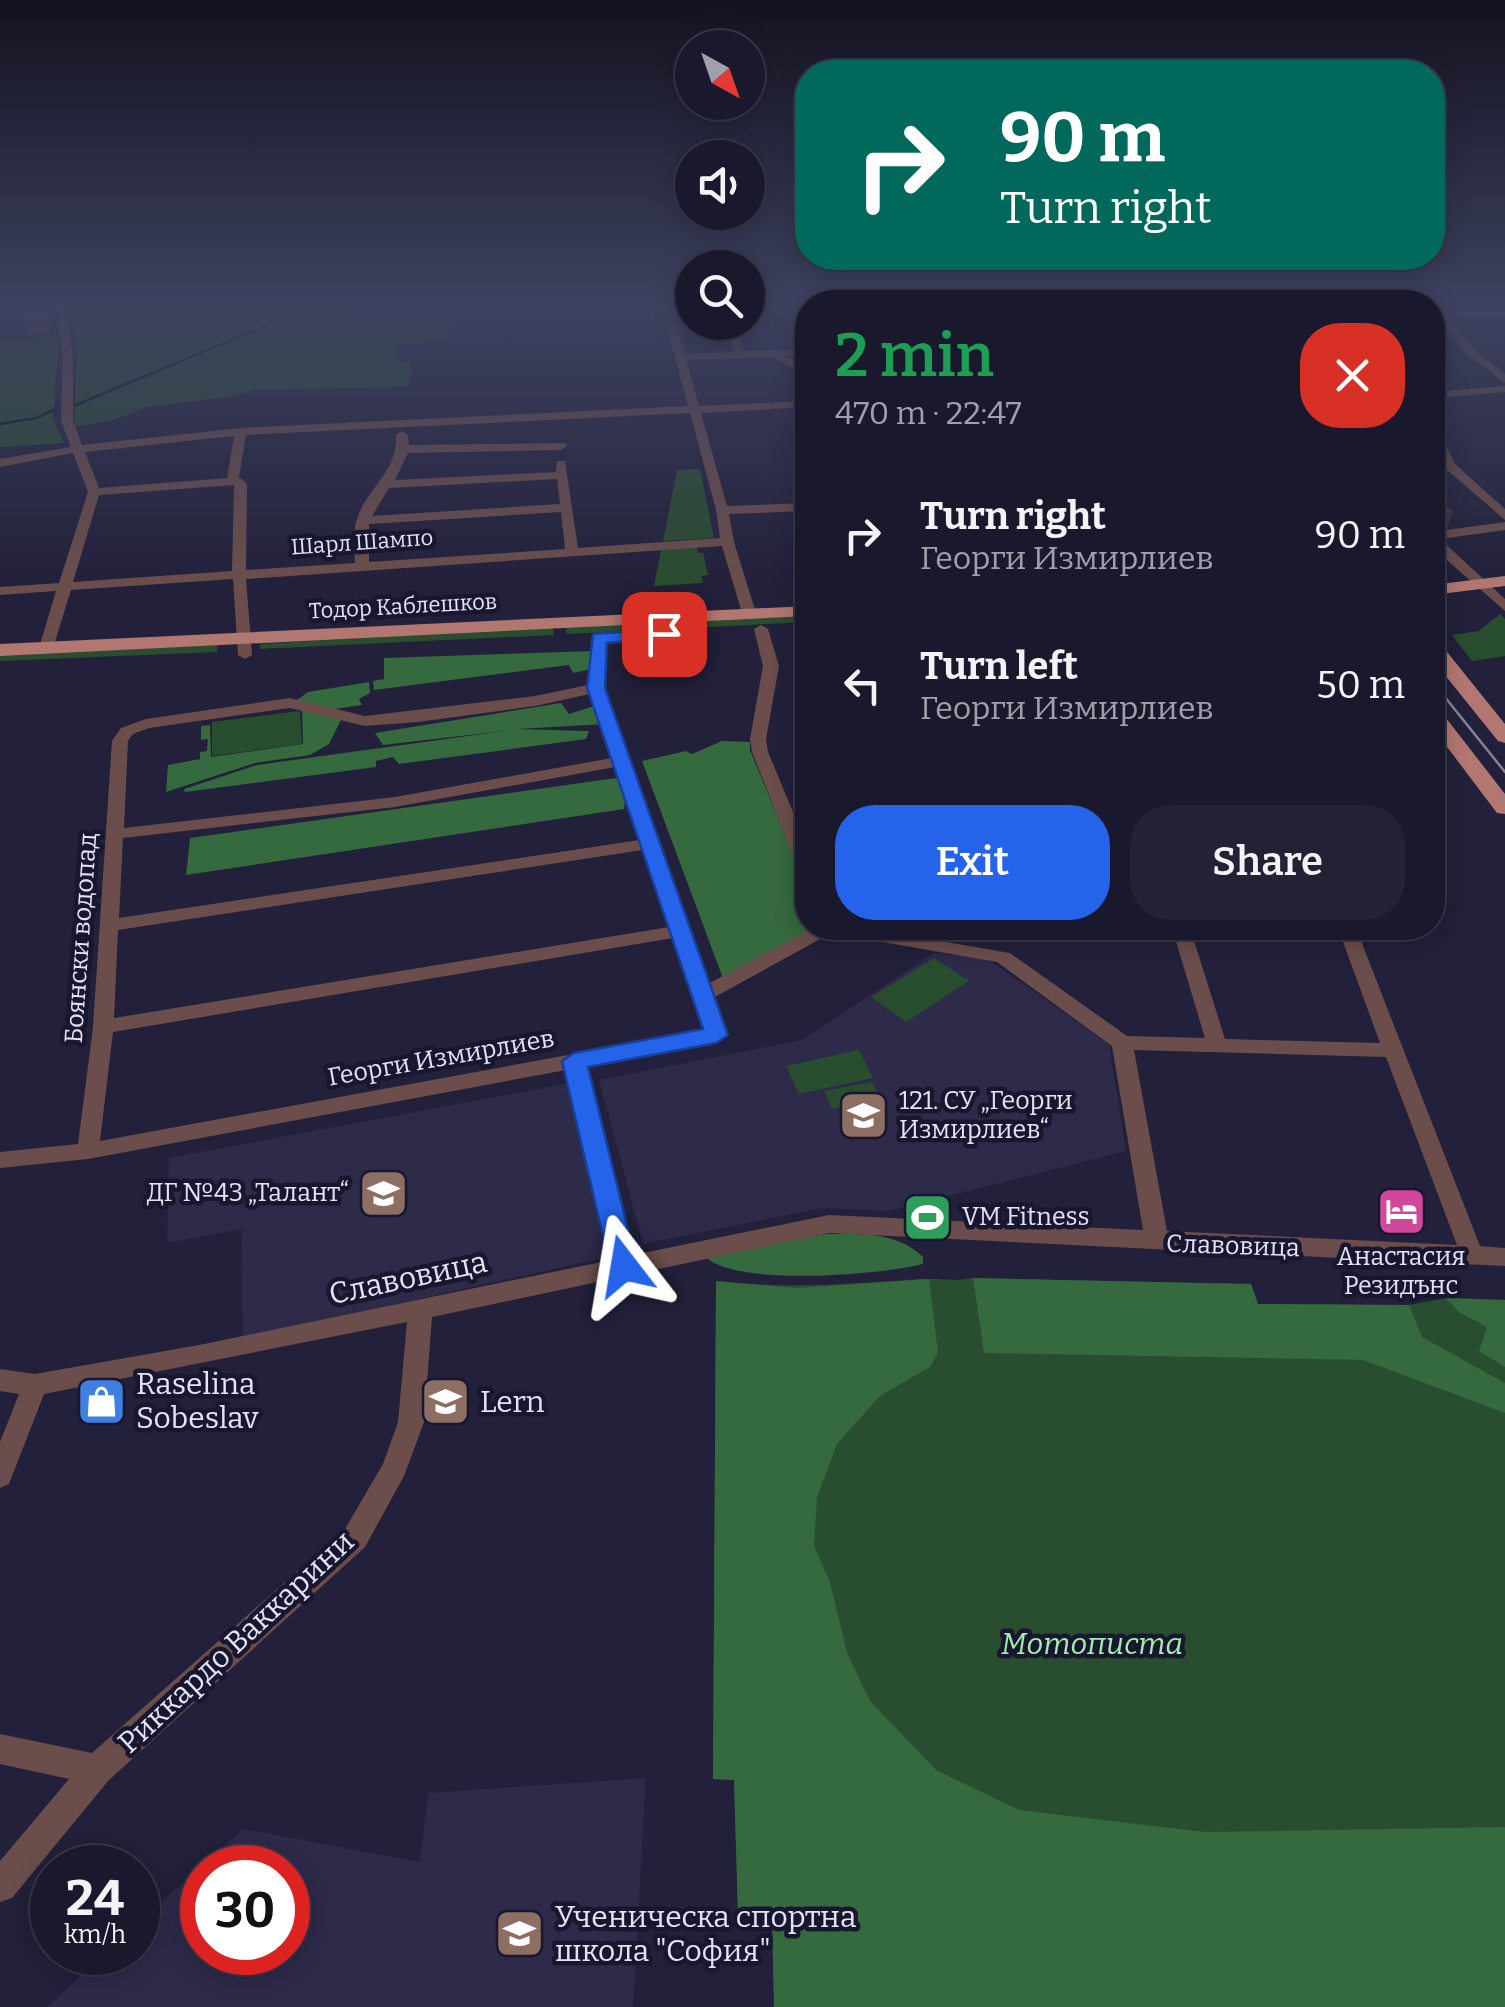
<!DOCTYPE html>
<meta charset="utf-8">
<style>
body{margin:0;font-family:Bitter,serif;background:#232134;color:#f1f3f6;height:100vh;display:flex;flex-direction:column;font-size:38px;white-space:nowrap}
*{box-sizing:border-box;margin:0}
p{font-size:32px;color:#9fa0a9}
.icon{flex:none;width:55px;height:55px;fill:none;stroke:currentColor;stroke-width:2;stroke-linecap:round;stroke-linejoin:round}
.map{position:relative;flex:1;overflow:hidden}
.panel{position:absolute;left:795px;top:290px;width:650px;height:650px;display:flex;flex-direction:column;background:#1a182c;border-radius:40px;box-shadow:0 5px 25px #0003,0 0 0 2px #383748}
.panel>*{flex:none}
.banner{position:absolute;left:795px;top:60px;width:650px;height:210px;border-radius:40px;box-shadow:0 5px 25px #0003,0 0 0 2px #383748;background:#00695c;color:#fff;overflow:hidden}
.needle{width:65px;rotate:140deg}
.controls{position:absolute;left:675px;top:30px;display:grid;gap:20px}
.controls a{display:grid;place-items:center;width:90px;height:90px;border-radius:50%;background:#1a182c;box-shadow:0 5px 25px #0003,0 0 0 2px #383748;font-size:50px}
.speed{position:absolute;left:30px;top:1845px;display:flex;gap:20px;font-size:50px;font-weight:700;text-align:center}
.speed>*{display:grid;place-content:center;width:130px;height:130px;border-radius:50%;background:#1a182c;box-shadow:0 5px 25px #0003,0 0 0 2px #383748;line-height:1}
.speed small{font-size:25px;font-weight:400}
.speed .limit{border:15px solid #d22;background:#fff;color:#111}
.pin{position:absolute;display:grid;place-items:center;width:85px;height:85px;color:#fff;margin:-42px;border-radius:20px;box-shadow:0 5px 15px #0006}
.me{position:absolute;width:110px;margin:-55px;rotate:346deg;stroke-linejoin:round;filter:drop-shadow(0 0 8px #0008)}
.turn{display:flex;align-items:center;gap:35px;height:210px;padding:0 40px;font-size:45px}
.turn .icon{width:130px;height:130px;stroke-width:2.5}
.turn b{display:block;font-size:70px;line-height:85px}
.round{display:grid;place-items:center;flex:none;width:105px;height:105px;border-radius:40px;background:#232134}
.head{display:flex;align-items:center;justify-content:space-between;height:170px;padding:0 40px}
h1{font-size:60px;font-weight:600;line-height:75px;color:#1e9e55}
.button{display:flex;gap:20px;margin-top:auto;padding:20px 40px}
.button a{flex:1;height:115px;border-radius:40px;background:#2563eb;color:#fff;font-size:40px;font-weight:600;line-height:115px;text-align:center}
.button a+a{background:#232134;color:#f1f3f6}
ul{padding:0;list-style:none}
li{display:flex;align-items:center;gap:30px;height:150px;padding:0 40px}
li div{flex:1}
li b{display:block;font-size:38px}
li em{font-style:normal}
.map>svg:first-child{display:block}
.built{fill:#2d2a4a;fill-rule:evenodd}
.green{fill:#294d2f}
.forest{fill:#35693e}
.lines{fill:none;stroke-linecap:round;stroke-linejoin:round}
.stream{stroke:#00161b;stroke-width:2.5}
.minor{fill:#6b4e4b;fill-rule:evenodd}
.major{fill:#b27770;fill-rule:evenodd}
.tram{stroke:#838298;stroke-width:2.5}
.wall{fill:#503e53}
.shaded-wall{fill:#413243}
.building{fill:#5d4860;stroke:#413243;stroke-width:2.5}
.route{fill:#2563eb;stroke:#184099;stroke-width:2.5}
.labels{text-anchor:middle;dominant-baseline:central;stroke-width:9;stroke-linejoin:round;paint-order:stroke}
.far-street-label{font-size:22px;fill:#e4e3f5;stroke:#19172f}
.street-label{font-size:25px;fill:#e4e3f5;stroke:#19172f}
.poi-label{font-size:25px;fill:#e4e3f5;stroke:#19172f;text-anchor:start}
.near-street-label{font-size:30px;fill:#e4e3f5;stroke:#19172f}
.near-poi-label{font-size:30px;fill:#e4e3f5;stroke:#19172f;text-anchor:start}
.near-park-label{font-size:30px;font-style:italic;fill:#a1eeac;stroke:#19172f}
</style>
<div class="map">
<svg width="1505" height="2007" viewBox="0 0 1505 2007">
<rect width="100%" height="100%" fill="#22203a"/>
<path class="built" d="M 934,953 L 986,958 L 1109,1044 L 1126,1151 L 888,1211 L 822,1208 L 643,1244 L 599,1080 L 802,1040 Z
M 570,1083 L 617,1255 L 243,1338 L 241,1229 L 167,1243 L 169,1158 Z
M 646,1778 L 633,2007 L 47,2007 L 105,1953 L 138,1952 L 138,1923 L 243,1829 L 420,1862 L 428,1793 ZM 202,1868 L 288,1868 L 288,1952 L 202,1952 Z"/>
<path class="green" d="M 72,305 L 347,305 L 344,315 L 395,315 L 407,325 L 454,324 L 442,340 L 394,345 L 401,362 L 410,362 L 412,374 L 407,387 L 256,390 L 235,396 L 147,407 L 113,420 L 74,427 L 77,346 Z
M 59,338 L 53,419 L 64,443 L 0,447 L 0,340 Z
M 700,469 L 714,538 L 663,541 L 677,470 Z
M 697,547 L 698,553 L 703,553 L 708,575 L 701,576 L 703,583 L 654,586 L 661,550 Z
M 1500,614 L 1505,619 L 1505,656 L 1472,661 L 1452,635 L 1479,631 Z
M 808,615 L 807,622 L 566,634 L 566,627 Z
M 553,627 L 554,635 L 259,649 L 261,644 Z
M 218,645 L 217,652 L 0,661 L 0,655 Z
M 300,711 L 302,744 L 212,756 L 212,722 Z
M 934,958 L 969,981 L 906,1022 L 871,997 Z
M 859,1050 L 873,1078 L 799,1094 L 786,1066 Z
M 872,1082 L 881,1099 L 832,1109 L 824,1091 Z
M 973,1278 L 1251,1284 L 1258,1304 L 1409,1305 L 1446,1298 L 1505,1300 L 1505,2007 L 774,2007 L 772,1916 L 738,1914 L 734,1780 L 713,1779 L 716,1281 C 785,1289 851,1284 919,1279 C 938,1278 954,1282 973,1278 Z"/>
<path class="forest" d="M 594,651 L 592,669 L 573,673 L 569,665 L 374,690 L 373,681 L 384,679 L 384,658 Z
M 369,682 L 370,693 L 359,699 L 362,705 L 321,711 L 294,702 L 308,692 Z
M 561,703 L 569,714 L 594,706 L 606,724 L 517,729 L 589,731 L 586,739 L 399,764 L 393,757 L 376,761 L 376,767 L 185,792 L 184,789 L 257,765 L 504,731 L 383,745 L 375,733 Z
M 302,708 L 342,718 L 329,744 L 310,755 L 255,763 L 166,792 L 168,765 L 200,759 L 200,752 L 207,751 L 208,739 L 201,740 L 201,726 L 210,725 L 211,757 L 303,744 Z
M 722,741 L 750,742 L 750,750 L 807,888 L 808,928 L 819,928 L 724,981 L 642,761 L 686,751 L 692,754 Z
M 616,778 L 626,791 L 624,809 L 186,875 L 190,838 Z
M 826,1234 C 860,1234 897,1231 923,1257 L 923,1264 C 880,1275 742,1286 708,1259 L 711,1254 Z
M 973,1278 L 1251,1284 L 1258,1304 L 1409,1305 L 1422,1337 L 1505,1383 L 1505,1413 L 1363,1360 L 984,1353 Z
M 929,1279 L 938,1352 L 930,1367 L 880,1396 L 837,1444 L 817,1497 L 814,1546 L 830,1582 L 847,1653 L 870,1701 L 936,1770 L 1019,1810 L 1205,1832 L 1505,1827 L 1505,2007 L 774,2007 L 772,1916 L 738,1914 L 734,1780 L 713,1779 L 716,1281 L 797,1288 Z
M 1446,1298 L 1505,1300 L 1505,1367 L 1479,1351 L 1487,1327 L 1459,1312 Z"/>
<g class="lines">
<path class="stream" d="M 76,405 L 315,305
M 0,424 L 36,418 L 58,408"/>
<path class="minor" d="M 56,305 L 66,305 L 73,358 L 73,421 L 82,445 L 241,428 L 688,406 L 661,305 L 671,305 L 685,354 L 734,352 L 724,322 L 734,322 L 744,351 L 808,349 L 808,355 L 787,356 L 808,369 L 808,377 L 773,357 L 686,360 L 699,406 L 808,401 L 808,407 L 701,413 L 727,506 L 808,503 L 808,511 L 729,514 L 734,542 L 756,613 L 749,617 L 742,613 L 722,546 L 246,579 L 252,655 L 245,659 L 238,655 L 233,579 L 71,590 L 53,648 L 51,651 L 41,651 L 39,648 L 56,591 L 0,595 L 0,587 L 59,583 L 88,492 L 73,453 L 0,467 L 0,459 L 71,447 L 61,421 L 63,358 ZM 690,413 L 716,510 L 720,538 L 578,548 L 565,461 L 557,461 L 556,472 L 395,480 L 408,453 L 561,450 L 567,446 L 565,443 L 409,445 L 408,435 L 402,431 L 396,435 C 398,473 365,489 356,522 C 353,535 355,550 355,563 L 246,570 L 247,484 L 239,477 L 246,435 ZM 234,436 L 227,478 L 99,488 L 85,452 ZM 557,479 L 560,504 L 372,516 L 389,488 ZM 234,485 L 232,571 L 73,582 L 99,495 ZM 561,512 L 565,549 L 369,562 L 369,524 Z
M 454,305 L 464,305 L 464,308 L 455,310 Z
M 530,305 L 514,309 L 509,306 L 510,305 Z
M 748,305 L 776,305 L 748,310 Z
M 795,305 L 805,305 L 808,327 L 803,324 Z
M 1432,312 L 1505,312 L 1505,318 L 1447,318 L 1475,350 L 1505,374 L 1505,383 L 1467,354 L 1436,318 L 1432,318 Z
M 1505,386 L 1505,392 L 1432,398 L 1432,392 Z
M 1432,423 L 1438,426 L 1454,463 L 1505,509 L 1505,520 L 1445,468 L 1432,441 Z
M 1505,522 L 1505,530 L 1440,539 L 1505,599 L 1505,611 L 1432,547 L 1432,532 Z
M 761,625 L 768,629 L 779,666 L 766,739 L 768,752 L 808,848 L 808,876 L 799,871 L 752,752 L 750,739 L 763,666 L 754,629 Z
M 599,634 L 606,638 L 604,688 L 708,984 L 812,928 L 865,928 L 1010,953 L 1127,1036 L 1205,1038 L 1172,928 L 1190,928 L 1225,1039 L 1380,1043 L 1338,928 L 1356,928 L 1480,1246 L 1505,1248 L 1505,1266 L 829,1233 L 432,1317 L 424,1422 L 404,1476 L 365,1547 L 108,1781 L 12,1898 L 0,1902 L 0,1861 L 69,1779 L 0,1764 L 0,1734 L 92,1753 L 345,1529 L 383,1464 L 398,1422 L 407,1322 L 44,1394 L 9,1484 L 0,1488 L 0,1442 L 19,1394 L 0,1391 L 0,1369 L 35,1374 L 199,1345 L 611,1260 L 566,1070 L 88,1159 L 0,1168 L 0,1152 L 78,1144 L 93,1027 L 112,741 L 121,728 L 146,719 L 290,698 L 365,716 L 535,696 L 588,685 L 592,638 ZM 590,694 L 612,758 L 395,797 L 124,828 L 128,741 L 133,734 L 149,728 L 290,708 L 365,726 L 418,722 L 535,706 ZM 615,767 L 640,840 L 119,918 L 123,838 L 395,807 ZM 643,850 L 669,927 L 114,1018 L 118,930 ZM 831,933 L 997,962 L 1112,1046 L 1143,1230 L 829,1215 L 633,1255 L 586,1066 L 723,1040 L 726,1035 L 713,998 ZM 673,938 L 704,1030 L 100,1141 L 113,1032 ZM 1134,1050 L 1386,1057 L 1457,1245 L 1167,1231 Z"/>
<path class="major" d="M 1505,576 L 1505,586 L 1432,595 L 1432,585 Z
M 808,606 L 808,616 L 0,656 L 0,644 Z
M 1432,641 L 1439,642 L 1505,724 L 1505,743 L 1498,741 L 1432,659 Z
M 1432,707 L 1439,709 L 1505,794 L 1505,814 L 1497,813 L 1432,727 Z"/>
<path class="tram" d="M 1432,681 L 1505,772"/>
</g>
<path class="wall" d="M 20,305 L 45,305 L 51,333 L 28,334 Z"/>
<path class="shaded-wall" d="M 43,305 L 45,305 L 49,320 L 51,333 Z
M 1452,512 L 1448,526 L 1432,528 L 1432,517 L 1436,514 Z"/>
<path class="building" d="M 20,305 L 43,305 L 44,309 L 21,310 Z
M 1432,497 L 1452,512 L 1436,514 L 1432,517 Z"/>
<linearGradient id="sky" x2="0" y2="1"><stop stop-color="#131220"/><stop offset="0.52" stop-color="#3e4260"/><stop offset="1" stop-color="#3e4260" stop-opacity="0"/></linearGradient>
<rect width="1505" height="586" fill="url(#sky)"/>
<path class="route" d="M 664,629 L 672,634 L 670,638 L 607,643 L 605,688 L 728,1035 L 716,1043 L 588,1067 L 637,1266 L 633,1274 L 624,1277 L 614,1274 L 610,1266 L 562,1061 L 574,1053 L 703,1029 L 587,688 L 593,634 Z"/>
<defs>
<symbol id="school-square" viewBox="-11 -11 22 22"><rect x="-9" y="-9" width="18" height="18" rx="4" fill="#8d6e63" stroke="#19172f"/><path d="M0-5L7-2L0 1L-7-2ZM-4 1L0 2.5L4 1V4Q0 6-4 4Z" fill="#fff"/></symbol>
<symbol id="hotel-square" viewBox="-11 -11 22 22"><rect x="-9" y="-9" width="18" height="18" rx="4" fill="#d1479c" stroke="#19172f"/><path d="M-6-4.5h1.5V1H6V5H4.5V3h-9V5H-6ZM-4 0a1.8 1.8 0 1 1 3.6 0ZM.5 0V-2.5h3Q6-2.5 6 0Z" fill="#fff"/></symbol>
<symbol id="stadium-square" viewBox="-11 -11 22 22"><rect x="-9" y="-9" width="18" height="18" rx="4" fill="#2e9e5b" stroke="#19172f"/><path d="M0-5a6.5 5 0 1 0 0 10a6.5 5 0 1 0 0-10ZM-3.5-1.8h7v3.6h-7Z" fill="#fff"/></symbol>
<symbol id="shop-square" viewBox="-11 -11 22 22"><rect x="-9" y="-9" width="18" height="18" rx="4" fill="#3f7fe0" stroke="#19172f"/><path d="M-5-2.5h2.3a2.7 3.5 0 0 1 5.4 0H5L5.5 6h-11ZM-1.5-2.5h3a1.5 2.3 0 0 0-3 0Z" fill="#fff"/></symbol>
</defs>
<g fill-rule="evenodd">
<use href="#school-square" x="836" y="1088" width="55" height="55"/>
<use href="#school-square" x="356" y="1166" width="55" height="55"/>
<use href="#hotel-square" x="1374" y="1184" width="55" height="55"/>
<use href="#stadium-square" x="900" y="1190" width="55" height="55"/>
<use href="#shop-square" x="74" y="1374" width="55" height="55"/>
<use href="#school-square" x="418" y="1374" width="55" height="55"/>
<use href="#school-square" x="492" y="1906" width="55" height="55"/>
</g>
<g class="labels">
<g class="far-street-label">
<text transform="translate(362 542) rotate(-4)">Шарл Шампо</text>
<text transform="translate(403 606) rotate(-3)">Тодор Каблешков</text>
</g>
<g class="street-label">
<text transform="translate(81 938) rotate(-86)">Боянски водопад</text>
<text transform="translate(441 1058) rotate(-10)">Георги Измирлиев</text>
<text transform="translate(1233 1246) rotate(2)">Славовица</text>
</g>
<g class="poi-label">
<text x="899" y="1101">121. СУ „Георги<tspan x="899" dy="29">Измирлиев“</tspan></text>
<text x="349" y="1193" text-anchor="end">ДГ №43 „Талант“</text>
<text x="962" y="1217">VM Fitness</text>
<text x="1401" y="1257" text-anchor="middle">Анастасия<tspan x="1401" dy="29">Резидънс</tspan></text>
</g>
<g class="near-street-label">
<text transform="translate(408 1278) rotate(-12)">Славовица</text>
<text transform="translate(236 1642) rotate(-43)">Риккардо Ваккарини</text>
</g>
<g class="near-poi-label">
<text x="136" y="1384">Raselina<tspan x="136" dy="34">Sobeslav</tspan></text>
<text x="480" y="1402">Lern</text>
<text x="555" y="1917">Ученическа спортна<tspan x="555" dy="34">школа "София"</tspan></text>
</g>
<g class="near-park-label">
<text x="1092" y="1644">Мотописта</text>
</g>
</g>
</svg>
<div class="controls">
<a><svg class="needle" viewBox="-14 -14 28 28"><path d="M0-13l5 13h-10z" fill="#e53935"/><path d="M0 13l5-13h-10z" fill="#9fa0a9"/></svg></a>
<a><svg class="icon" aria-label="sound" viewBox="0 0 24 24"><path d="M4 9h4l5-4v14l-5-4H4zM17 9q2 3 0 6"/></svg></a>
<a><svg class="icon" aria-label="search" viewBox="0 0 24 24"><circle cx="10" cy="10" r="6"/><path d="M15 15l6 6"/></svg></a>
</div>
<div class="speed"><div>24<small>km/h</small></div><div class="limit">30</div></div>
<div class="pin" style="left:664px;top:634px;background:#d93025"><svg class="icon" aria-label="arrive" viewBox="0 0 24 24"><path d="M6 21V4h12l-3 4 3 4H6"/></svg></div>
<svg class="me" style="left:624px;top:1266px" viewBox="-20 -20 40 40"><path d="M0-17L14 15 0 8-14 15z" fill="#2563eb" stroke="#fff" stroke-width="4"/></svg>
<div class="banner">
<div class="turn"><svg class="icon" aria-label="right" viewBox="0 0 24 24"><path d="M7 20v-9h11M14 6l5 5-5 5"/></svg><div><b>90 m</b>Turn right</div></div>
</div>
<section class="panel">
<div class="head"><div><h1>2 min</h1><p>470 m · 22:47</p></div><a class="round" style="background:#d93025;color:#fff"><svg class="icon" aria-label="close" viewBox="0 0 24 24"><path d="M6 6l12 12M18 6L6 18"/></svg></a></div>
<ul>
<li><svg class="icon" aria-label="right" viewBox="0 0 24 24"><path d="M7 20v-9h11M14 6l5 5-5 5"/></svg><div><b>Turn right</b><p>Георги Измирлиев</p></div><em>90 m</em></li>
<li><svg class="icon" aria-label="left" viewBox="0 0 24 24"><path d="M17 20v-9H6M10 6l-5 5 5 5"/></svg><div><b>Turn left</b><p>Георги Измирлиев</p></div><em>50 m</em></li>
</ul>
<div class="button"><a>Exit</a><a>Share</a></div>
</section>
</div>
